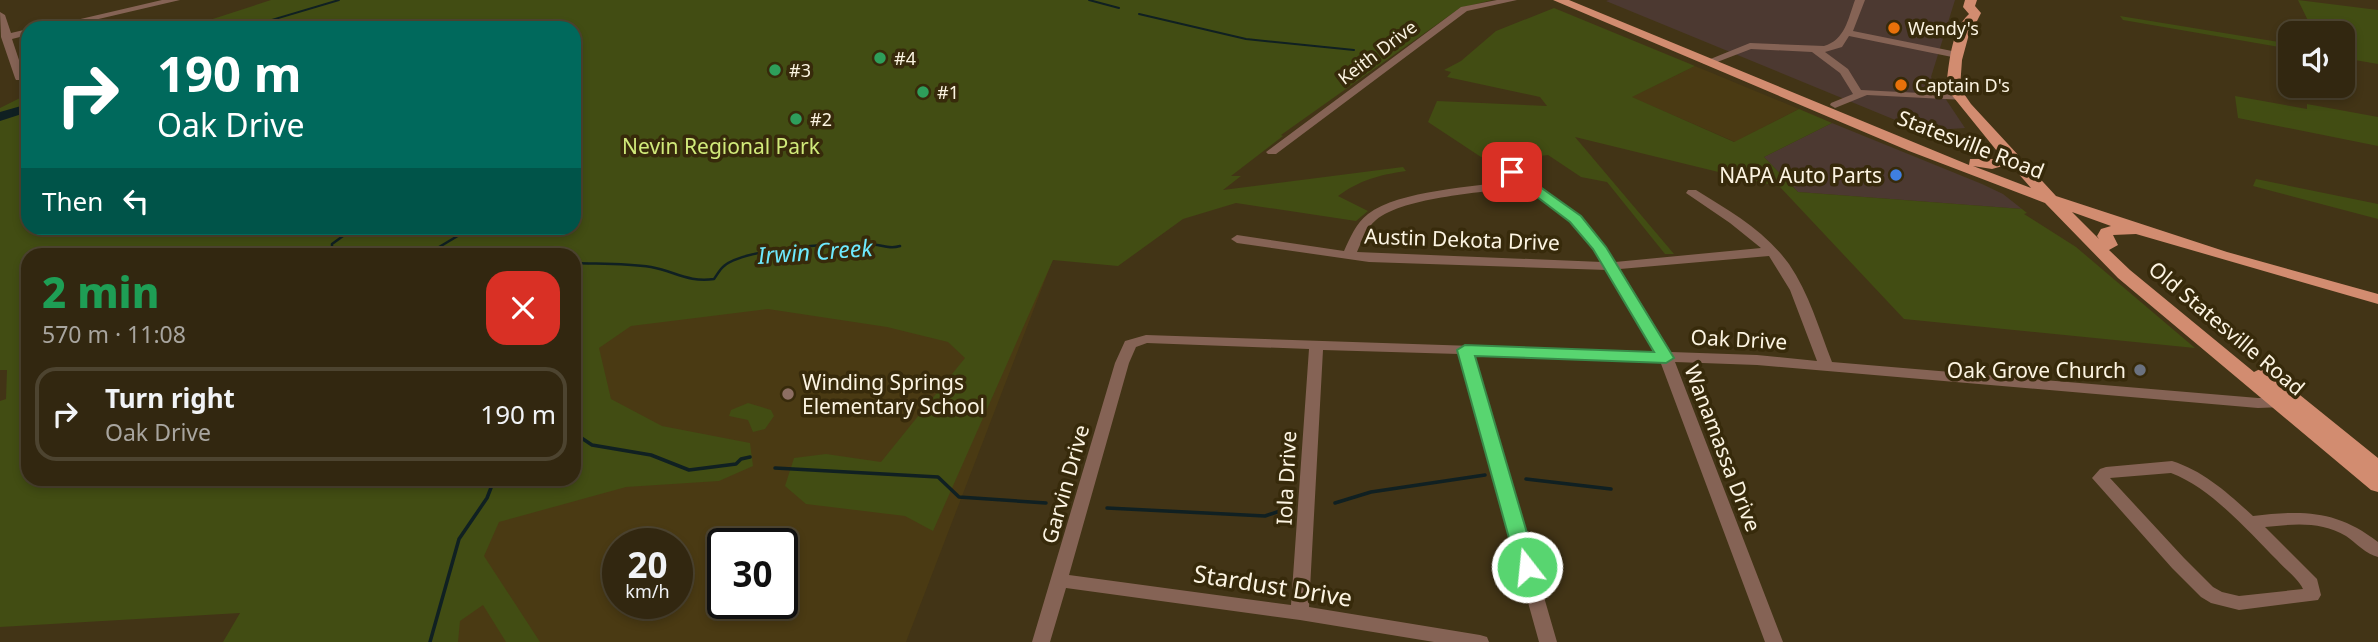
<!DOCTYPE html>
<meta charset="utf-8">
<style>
body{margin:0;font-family:"Noto Sans",sans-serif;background:#3a2f19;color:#f1f3f6;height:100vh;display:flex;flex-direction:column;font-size:26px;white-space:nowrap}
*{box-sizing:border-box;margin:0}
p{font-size:23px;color:#a8a59f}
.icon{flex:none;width:38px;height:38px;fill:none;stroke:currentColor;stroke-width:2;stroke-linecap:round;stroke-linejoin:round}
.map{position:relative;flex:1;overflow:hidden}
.sheet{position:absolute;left:21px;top:248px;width:560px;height:238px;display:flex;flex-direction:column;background:#322710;border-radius:21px;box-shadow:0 4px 10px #0003,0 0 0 2px #4d4430}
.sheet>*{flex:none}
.top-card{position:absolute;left:21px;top:21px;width:560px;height:214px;border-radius:21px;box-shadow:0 4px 10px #0003,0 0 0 2px #4d4430;background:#00695c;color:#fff;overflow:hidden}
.tools{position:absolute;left:2278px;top:21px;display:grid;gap:14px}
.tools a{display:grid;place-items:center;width:77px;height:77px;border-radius:14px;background:#322710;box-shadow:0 4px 10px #0003,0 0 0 2px #4d4430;font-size:35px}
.speed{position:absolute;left:602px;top:528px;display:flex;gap:14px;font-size:35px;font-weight:700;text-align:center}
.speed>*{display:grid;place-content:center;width:91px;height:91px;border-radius:50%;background:#322710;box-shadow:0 4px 10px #0003,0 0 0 2px #4d4430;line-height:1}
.speed small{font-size:18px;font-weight:400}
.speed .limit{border:4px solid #111;border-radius:10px;background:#fff;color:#111}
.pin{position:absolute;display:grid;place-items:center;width:60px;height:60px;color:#fff;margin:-30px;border-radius:14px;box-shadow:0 4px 10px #0006}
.me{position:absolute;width:77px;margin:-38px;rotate:344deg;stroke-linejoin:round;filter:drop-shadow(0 0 5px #0008)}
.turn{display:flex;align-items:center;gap:24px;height:147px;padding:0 21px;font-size:32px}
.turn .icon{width:91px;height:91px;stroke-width:2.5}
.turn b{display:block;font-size:49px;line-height:60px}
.then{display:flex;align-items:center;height:66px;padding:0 21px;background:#0003;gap:14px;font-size:26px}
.round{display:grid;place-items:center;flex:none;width:74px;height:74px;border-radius:21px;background:#3a2f19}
.overview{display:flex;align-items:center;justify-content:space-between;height:119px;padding:0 21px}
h1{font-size:42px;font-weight:800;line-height:52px;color:#1e9e55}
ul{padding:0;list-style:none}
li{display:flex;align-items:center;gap:21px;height:94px;margin:0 14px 10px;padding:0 7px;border:4px solid #4d4430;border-radius:21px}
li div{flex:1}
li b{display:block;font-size:26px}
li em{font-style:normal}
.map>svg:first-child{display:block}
.commercial{fill:#4c3931}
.built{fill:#4a3a13;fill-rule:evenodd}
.green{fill:#424d13;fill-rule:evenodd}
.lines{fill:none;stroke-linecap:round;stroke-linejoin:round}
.stream-far2{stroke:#102022;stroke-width:2}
.stream-far1{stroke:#102022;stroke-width:2.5}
.stream{stroke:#102022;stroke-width:3.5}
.river{fill:#102022;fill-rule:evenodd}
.minor{fill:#856355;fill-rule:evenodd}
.major{fill:#d28c70;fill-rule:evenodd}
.route{fill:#58d570;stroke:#398a49;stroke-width:2}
.food-dot{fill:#e8710a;stroke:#372a0b;stroke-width:2.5}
.leisure-dot{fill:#2e9e5b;stroke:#372a0b;stroke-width:2.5}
.shop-dot{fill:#3f7fe0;stroke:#372a0b;stroke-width:2.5}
.worship-dot{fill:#6b7280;stroke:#372a0b;stroke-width:2.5}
.education-dot{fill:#8d6e63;stroke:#372a0b;stroke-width:2.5}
.labels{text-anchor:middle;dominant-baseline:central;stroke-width:7;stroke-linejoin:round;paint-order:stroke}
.far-poi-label{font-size:18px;fill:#fcf4e2;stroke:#372a0b;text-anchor:start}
.far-street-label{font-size:18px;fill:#fcf4e2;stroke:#372a0b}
.street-label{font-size:21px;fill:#fcf4e2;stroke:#372a0b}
.park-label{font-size:21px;fill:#d1ea7a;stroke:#372a0b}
.poi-label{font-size:21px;fill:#fcf4e2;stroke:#372a0b;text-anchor:end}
.water-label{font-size:23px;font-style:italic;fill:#6ee9fe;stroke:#372a0b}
.near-street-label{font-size:24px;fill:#fcf4e2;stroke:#372a0b}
</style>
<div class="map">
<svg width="2378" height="642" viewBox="0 0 2378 642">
<rect width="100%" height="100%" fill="#423416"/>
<path class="commercial" d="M 1609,0 L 1955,0 L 1931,77 L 1965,128 L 1922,131 L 1606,1 Z
M 1832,123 L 1982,184 L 2003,194 L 2022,209 L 1798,192 L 1764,157 Z"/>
<path class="built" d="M 1695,66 L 1799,109 L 1735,142 L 1631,97 Z
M 1053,259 L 906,642 L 223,642 L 574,480 L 574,308 ZM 618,544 L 677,544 L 677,604 L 618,604 ZM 723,544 L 782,544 L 782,604 L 723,604 Z"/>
<path class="green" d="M 271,0 L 1492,0 L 1460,8 L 1281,135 L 1283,136 L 1231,176 L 1241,176 L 1223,190 L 1403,167 L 1406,171 C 1379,175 1360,180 1338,196 L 1368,211 L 1356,221 L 1236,203 L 1183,219 L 1118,266 L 1053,260 L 933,531 L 905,516 L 806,504 L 785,486 L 794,458 L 826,454 L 881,462 L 965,358 L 948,342 L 887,327 L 768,309 L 631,326 L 599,348 L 611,399 L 662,426 L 750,443 L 753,466 L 719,481 L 626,487 L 499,522 L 484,556 L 540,642 L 506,642 L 483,605 L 460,621 L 458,642 L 223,642 L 240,613 L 0,627 L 0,401 L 6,399 L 7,370 L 0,370 L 0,108 L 28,94 L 28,228 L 574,228 L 574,28 L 185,28 ZM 28,256 L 574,256 L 574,480 L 28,480 Z
M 2298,0 L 2378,10 L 2378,64 L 2343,58 L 2343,33 L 2314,33 Z
M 1554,8 L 1695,66 L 1632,97 L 1734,142 L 1799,109 L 1832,123 L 1764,157 L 1798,192 L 2022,209 L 2027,213 L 2024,214 L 2076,247 L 2195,348 L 1904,319 L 1780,187 L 1575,137 L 1674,254 L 1665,254 L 1607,182 L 1581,177 L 1548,155 L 1507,160 L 1498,155 L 1481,157 L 1428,122 L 1437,101 L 1547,106 L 1540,97 L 1447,77 L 1451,72 L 1444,70 L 1461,61 L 1496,31 Z
M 2120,16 L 2291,44 L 2291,49 L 2123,20 Z
M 2235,96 L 2307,109 L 2307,104 L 2378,117 L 2378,146 L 2238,118 Z
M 2256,179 L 2378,204 L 2378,219 L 2253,186 Z
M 748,403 L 771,410 L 774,416 L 765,429 L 753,432 L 748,420 L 729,416 L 731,410 Z"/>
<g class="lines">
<path class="stream-far2" d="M 1089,0 L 1119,8
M 1139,14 L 1246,39 L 1354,50
M 245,28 L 339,0"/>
<path class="stream-far1" d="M 432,251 L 463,256
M 332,256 L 332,244 L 354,228
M 424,256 L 471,228
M 574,263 C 600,264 625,263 651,267 C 674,271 689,283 714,279 C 717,275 720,269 724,266 C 744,248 840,243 868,244 C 881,244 888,250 900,246"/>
<path class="stream" d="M 574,433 L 592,445 L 651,455 L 689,470 L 736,464 L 741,459 L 750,457
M 775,468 L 938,477 L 959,497 L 1046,503
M 1526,479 L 1611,489
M 1335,503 L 1371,492 L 1485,475
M 1107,508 L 1265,516 L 1283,510
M 430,642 L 459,539 L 487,498 L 494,480"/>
<path class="river" d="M 28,104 L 28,112 L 0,121 L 0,112 Z"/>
<path class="minor" d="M 162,0 L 180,0 L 60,28 L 42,28 Z
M 1497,0 L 1517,0 L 1467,11 L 1276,154 L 1268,154 L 1266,152 L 1461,7 Z
M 1855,0 L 1865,0 L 1853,31 L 1957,52 L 1962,55 L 1957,58 L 1849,36 L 1842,47 L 1825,52 L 1848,69 L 1861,90 L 1960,95 L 1965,98 L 1964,100 L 1867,95 L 1835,108 L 1830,105 L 1831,103 L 1853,94 L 1840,73 L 1812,52 L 1751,49 L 1712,64 L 1704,64 L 1703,62 L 1750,43 L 1824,46 C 1845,40 1848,19 1855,0 Z
M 0,12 L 5,15 L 11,33 L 28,29 L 28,35 L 12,39 L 25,78 L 24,80 L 16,80 L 15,78 L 1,37 Z
M 1498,157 L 1580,216 L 1615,262 L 1761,248 L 1730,223 L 1686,193 L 1688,190 L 1696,190 C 1730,211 1765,231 1789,264 C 1809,293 1819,329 1832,362 L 2258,398 L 2284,397 L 2292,402 L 2284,407 L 2258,408 L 1757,365 L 1675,362 L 1783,642 L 1765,642 L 1660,361 L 1474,355 L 1557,642 L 1539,642 L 1459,354 L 1323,350 L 1309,607 L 1480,635 L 1487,637 L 1489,642 L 1434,642 L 1300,620 L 1066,588 L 1050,642 L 1032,642 L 1115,363 L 1125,341 L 1146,335 L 1656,352 L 1607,270 L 1369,262 L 1237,243 L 1231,239 L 1237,235 L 1344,251 C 1350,238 1356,223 1368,214 C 1399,190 1476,187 1516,180 L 1494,163 L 1494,159 ZM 1524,186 L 1572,222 L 1602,262 L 1357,252 C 1362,241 1366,228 1376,220 C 1405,196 1486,193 1524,186 ZM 1769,256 L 1790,290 L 1817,361 L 1757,355 L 1671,352 L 1620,269 ZM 1147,343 L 1309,349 L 1291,605 L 1069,575 L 1129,363 L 1136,347 Z
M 2172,461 C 2204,471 2229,494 2253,516 C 2303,510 2337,510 2378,542 L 2378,557 C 2366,554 2356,543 2346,536 C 2321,521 2293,524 2265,527 L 2317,579 L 2321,595 L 2318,600 L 2239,610 L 2211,603 L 2201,597 L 2172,568 L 2092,478 L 2100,469 L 2106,467 ZM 2171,473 C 2211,488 2247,530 2277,560 C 2285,569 2298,579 2303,589 L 2239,596 L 2222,592 L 2213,587 L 2184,558 L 2110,478 Z"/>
<path class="major" d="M 1553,0 L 1569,0 L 1969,165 L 1970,159 L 1999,159 L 2001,156 L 1946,88 C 1949,64 1951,30 1969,14 L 1963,7 L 1965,0 L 1977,0 L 1975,6 L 1981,13 L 1977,21 L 1972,23 L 1962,60 L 1960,88 L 1971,104 L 2056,196 L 2227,252 L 2378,294 L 2378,304 L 2136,234 L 2113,235 L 2118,245 L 2109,250 L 2130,270 L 2254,372 L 2262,368 L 2269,370 L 2378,458 L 2378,492 L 2371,490 L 2118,278 L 2045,203 L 1909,151 ZM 2010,164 L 2031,188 L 1973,166 L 1992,169 ZM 2072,212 L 2111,226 L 2101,229 L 2097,236 L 2099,239 Z"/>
</g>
<path class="route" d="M 1512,167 L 1581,216 L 1606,247 L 1674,358 L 1666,363 L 1475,356 L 1537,567 L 1534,572 L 1527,574 L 1520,572 L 1517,567 L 1457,350 L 1465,345 L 1654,352 L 1593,249 L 1570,222 L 1507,174 L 1505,172 Z"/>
<g class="food-dot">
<circle cx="1894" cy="28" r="7"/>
<circle cx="1901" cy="85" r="7"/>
</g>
<g class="leisure-dot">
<circle cx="880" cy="58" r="7"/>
<circle cx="775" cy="70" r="7"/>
<circle cx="923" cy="92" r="7"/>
<circle cx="796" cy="119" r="7"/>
</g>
<circle class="shop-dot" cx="1896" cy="175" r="7"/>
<circle class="worship-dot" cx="2140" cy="370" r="7"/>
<circle class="education-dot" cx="788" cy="394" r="7"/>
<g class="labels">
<g class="far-poi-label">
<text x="1908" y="28">Wendy's</text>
<text x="894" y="58">#4</text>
<text x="789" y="70">#3</text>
<text x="1915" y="85">Captain D's</text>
<text x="937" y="92">#1</text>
<text x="810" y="119">#2</text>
</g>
<g class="far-street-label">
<text transform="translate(1377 52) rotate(-37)">Keith Drive</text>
</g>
<g class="street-label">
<text transform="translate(1971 144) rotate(21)">Statesville Road</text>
<text transform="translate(1462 239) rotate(2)">Austin Dekota Drive</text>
<text transform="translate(2227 328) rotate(40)">Old Statesville Road</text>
<text transform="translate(1739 339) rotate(3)">Oak Drive</text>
<text transform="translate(1723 448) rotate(69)">Wanamassa Drive</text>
<text transform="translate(1286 478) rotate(-87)">Iola Drive</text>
<text transform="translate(1065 484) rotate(-74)">Garvin Drive</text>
</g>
<g class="park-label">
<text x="721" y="146">Nevin Regional Park</text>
</g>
<g class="poi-label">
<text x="1882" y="175">NAPA Auto Parts</text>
<text x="2126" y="370">Oak Grove Church</text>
<text x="802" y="382" text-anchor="start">Winding Springs<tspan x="802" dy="24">Elementary School</tspan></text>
</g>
<g class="water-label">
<text transform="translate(815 251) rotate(-4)">Irwin Creek</text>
</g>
<g class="near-street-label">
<text transform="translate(1273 585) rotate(9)">Stardust Drive</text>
</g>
</g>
</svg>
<div class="tools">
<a><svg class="icon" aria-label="sound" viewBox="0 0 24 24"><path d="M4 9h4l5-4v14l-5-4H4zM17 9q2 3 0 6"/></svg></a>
</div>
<div class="speed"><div>20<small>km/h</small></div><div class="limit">30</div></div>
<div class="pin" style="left:1512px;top:172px;background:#d93025"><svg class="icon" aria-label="arrive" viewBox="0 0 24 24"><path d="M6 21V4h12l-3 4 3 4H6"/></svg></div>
<svg class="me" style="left:1527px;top:567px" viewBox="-20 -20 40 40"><circle r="17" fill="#58d570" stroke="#fff" stroke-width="3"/><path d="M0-11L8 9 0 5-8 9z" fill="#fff"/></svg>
<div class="top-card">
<div class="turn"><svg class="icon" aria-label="right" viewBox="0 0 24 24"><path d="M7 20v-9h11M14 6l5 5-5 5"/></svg><div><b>190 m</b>Oak Drive</div></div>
<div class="then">Then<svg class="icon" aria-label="left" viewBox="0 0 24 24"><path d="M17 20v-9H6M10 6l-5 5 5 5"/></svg></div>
</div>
<section class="sheet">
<div class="overview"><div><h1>2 min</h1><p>570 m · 11:08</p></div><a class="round" style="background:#d93025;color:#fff"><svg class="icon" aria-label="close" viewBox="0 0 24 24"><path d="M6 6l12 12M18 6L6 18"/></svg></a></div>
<ul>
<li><svg class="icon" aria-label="right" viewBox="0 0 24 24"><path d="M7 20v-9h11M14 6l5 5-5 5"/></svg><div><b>Turn right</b><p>Oak Drive</p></div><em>190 m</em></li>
</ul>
</section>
</div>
